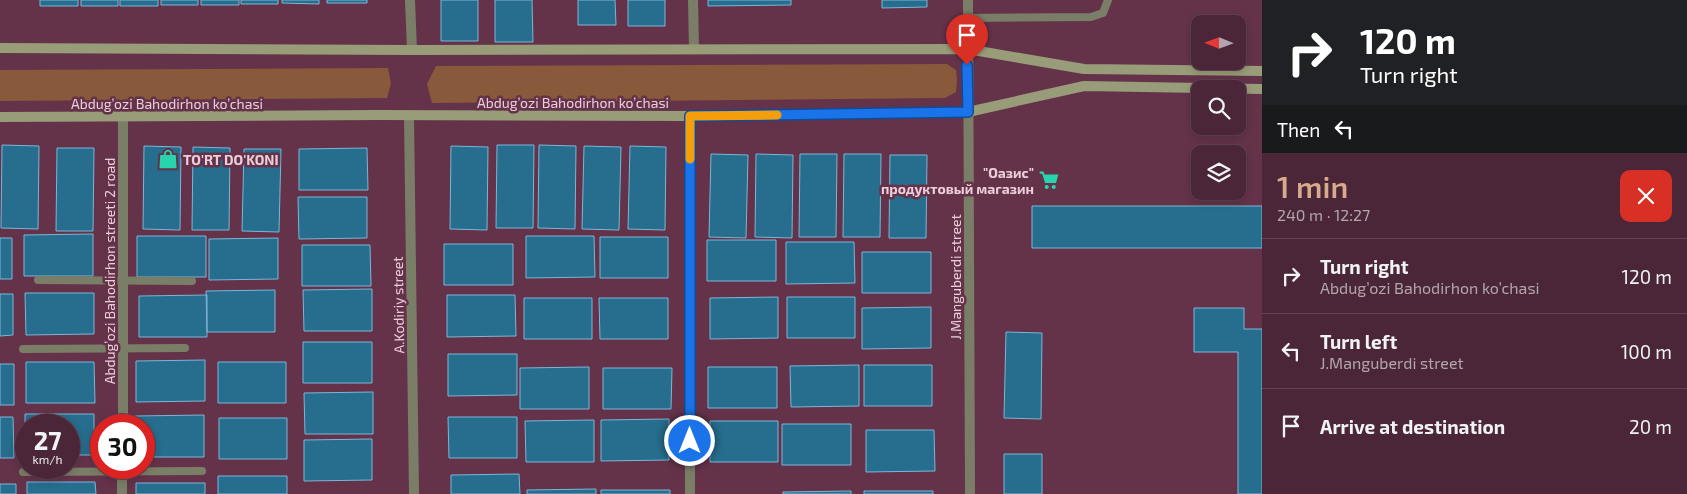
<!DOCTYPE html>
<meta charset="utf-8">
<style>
body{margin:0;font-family:"Exo 2",sans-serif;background:#522e40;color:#f1f3f6;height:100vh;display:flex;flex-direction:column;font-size:19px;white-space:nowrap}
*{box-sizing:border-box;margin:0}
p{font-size:16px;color:#b2a5ae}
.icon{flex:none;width:28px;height:28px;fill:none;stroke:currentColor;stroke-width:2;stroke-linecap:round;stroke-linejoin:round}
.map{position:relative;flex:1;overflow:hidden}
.details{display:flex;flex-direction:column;background:#4b2638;width:425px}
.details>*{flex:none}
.banner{background:#202124;color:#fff;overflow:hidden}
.needle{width:32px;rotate:271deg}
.controls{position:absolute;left:1191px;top:15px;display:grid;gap:10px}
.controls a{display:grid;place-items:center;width:55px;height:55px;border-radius:10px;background:#4b2638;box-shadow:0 2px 8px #0003,0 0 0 1px #624353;font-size:25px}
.speed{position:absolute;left:15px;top:414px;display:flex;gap:10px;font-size:25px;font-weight:700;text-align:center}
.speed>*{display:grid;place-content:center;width:65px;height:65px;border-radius:50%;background:#4b2638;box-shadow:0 2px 8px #0003,0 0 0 1px #624353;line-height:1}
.speed small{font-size:12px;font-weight:400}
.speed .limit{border:8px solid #d22;background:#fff;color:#111}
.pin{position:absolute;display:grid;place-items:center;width:42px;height:42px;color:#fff;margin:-51px -21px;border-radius:50% 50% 50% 0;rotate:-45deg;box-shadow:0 0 5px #0007}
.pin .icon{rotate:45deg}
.me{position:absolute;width:55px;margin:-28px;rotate:0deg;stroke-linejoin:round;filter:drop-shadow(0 0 4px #0008)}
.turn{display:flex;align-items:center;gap:18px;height:105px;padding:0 15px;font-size:22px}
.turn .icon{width:65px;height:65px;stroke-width:2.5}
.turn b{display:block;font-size:35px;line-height:42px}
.then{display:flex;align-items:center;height:48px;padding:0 15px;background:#0003;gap:10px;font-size:19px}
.round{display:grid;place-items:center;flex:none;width:52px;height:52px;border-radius:10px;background:#522e40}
.overview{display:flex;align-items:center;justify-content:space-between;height:85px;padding:0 15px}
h1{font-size:30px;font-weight:600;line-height:38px;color:#d6ab8b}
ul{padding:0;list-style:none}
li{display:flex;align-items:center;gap:15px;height:75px;padding:0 15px;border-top:1px solid #624353}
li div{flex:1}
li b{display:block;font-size:19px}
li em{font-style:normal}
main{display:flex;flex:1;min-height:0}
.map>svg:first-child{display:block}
.green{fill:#89593b}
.building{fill:#276d8d;stroke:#7cb6d6}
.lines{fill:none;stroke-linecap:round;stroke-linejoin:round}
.lane{stroke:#7b7e67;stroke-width:8}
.street{stroke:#7b7e67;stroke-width:10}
.secondary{stroke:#989c78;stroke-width:10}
.route-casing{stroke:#114b97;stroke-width:12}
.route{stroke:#1a73e8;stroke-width:9}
.slow{stroke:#f59e0b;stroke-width:9}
.labels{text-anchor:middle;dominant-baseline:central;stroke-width:5;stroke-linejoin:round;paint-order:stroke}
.street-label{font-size:14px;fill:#ecceda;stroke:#64334a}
.poi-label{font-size:14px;font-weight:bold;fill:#ecceda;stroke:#64334a;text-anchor:start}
</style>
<main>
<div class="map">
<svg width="1262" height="494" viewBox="0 0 1262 494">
<rect width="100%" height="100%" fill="#64334a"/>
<path class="green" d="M 947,64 L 956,70 L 957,80 L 956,92 L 945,98 L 432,103 L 427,84 L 436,66 Z
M 388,68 L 391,84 L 387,98 L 0,101 L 0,70 Z"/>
<path class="building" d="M 40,0 L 78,0 L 78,6 L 40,6 Z
M 81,0 L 118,0 L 118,6 L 81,6 Z
M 120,0 L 158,0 L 158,6 L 120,6 Z
M 161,0 L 198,0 L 198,5 L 161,5 Z
M 201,0 L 239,0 L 239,5 L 201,5 Z
M 241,0 L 278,0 L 278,4 L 241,4 Z
M 282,0 L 319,0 L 319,4 L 282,3 Z
M 327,0 L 367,0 L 367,3 L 327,3 Z
M 441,0 L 478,0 L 478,41 L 441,41 Z
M 495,0 L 532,0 L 533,42 L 495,42 Z
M 578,0 L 615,0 L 616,25 L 578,25 Z
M 628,0 L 665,0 L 665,26 L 628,26 Z
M 708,0 L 791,0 L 791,5 L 708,6 Z
M 882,0 L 927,0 L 927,7 L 882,8 Z
M 2,145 L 39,146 L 38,229 L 1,228 Z
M 497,145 L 534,145 L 533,228 L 496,228 Z
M 539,145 L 576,146 L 575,229 L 538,228 Z
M 144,146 L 181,147 L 180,230 L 143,229 Z
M 451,146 L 488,147 L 487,230 L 450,229 Z
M 584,146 L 621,147 L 619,230 L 582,229 Z
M 630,146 L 666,147 L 665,230 L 628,229 Z
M 193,147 L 230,148 L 229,230 L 192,230 Z
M 57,148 L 94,148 L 93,231 L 56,231 Z
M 367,148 L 368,190 L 299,190 L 299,149 Z
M 244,149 L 281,149 L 279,232 L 242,231 Z
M 711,154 L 748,155 L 746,238 L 709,237 Z
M 756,154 L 793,155 L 792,238 L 755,237 Z
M 800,154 L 837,154 L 836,237 L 799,237 Z
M 844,154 L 881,154 L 880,237 L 843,237 Z
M 890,155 L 927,155 L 926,238 L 889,238 Z
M 298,197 L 367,197 L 367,238 L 299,239 Z
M 1032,206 L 1262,206 L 1262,248 L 1032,248 Z
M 93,234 L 93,276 L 24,276 L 24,235 Z
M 137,236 L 206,236 L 206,277 L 137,277 Z
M 526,236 L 594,236 L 595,277 L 526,278 Z
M 600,237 L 668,237 L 668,278 L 600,278 Z
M 0,238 L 12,238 L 12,279 L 0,279 Z
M 278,238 L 278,279 L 209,280 L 209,239 Z
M 707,240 L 776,240 L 776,281 L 707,281 Z
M 786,242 L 854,242 L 855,283 L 786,284 Z
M 444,244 L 513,244 L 513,285 L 444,285 Z
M 302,245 L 370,245 L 371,286 L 302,286 Z
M 862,252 L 931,252 L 931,293 L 862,293 Z
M 372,289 L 372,331 L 304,331 L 303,290 Z
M 275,290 L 275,332 L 207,332 L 206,291 Z
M 25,293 L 94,293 L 94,334 L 26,335 Z
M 0,294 L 13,294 L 13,335 L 0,336 Z
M 207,295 L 207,337 L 139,337 L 139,296 Z
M 447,295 L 515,295 L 516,336 L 447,337 Z
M 778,297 L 778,338 L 710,339 L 710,298 Z
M 787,297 L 855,297 L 855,338 L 787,338 Z
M 524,298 L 592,298 L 592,339 L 524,339 Z
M 599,298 L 668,298 L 668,339 L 600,339 Z
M 931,307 L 931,348 L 862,349 L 862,308 Z
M 1194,308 L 1244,308 L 1244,329 L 1262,329 L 1262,494 L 1238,494 L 1238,352 L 1194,352 Z
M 1006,332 L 1042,333 L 1041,419 L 1004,418 Z
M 303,342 L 372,342 L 372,383 L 303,383 Z
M 448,354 L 517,354 L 517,395 L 448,396 Z
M 205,360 L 205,401 L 136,402 L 136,361 Z
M 26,362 L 94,362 L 95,403 L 26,403 Z
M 218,362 L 286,362 L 286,403 L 218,403 Z
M 0,364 L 14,364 L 14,405 L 0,405 Z
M 859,365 L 859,406 L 791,407 L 790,366 Z
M 864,365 L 932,365 L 932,406 L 864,406 Z
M 589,367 L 589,409 L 520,409 L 520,368 Z
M 708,367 L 777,367 L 777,408 L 708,408 Z
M 603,368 L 672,368 L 671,409 L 603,409 Z
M 373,392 L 373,434 L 305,434 L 304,393 Z
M 25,414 L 94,414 L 94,455 L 69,455 L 69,425 L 26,425 L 25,455 Z
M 204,415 L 204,457 L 144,457 L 144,425 L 135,425 L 135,416 Z
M 0,417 L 13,417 L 14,458 L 0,458 Z
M 448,417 L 517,417 L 517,458 L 449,458 Z
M 219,418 L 287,418 L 287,459 L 219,459 Z
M 669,419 L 669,460 L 601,461 L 601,420 Z
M 594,420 L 594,462 L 526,462 L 525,421 Z
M 710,421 L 778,421 L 778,462 L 710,462 Z
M 782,424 L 851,424 L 851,465 L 782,465 Z
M 866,430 L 934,430 L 935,471 L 866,472 Z
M 372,439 L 372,480 L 304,481 L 304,440 Z
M 1004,454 L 1042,454 L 1042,494 L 1004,494 Z
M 519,474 L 520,494 L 451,494 L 451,475 Z
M 218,476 L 287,476 L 287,494 L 218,494 Z
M 27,482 L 95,482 L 96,494 L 27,494 Z
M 136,483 L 205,483 L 205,494 L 136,494 Z
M 0,484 L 16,484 L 16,494 L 0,494 Z
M 596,489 L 596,494 L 527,494 L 527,490 Z
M 601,490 L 670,490 L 670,494 L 601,494 Z
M 851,491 L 851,494 L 783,494 L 783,492 Z
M 864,491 L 933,491 L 933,494 L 864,494 Z"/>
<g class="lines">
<path class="lane" d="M 967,18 L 1091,17 L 1103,13 L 1108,0
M 38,280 L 192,281
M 23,349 L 185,348
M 23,472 L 202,471"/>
<path class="street" d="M 410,0 L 412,50
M 693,0 L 694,49
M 968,0 L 970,494
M 409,116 L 414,494
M 123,425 L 123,117
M 122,468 L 122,494
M 690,494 L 690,116"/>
<path class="secondary" d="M 0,48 L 412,50 L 967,49 L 1084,69 L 1262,71
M 0,117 L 378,115 L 690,116 L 968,112 L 1084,86 L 1262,89"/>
</g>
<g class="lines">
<defs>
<path id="route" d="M 690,441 L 690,116 L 968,112 L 967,65"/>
</defs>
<use href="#route" class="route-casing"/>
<use href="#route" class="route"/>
<path class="slow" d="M 690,159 L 690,116 L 777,115"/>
</g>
<defs>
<symbol id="shop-bare" viewBox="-9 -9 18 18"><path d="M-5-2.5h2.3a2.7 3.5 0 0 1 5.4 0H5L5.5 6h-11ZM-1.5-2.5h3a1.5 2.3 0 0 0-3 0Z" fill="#26d5ae" stroke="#64334a" stroke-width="2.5" paint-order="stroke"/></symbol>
<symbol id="supermarket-bare" viewBox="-9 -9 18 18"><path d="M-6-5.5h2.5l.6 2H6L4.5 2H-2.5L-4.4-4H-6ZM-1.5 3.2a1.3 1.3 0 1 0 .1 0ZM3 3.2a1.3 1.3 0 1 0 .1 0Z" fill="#26d5ae" stroke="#64334a" stroke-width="2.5" paint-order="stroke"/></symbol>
</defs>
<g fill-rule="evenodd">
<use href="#shop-bare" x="154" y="145" width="28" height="28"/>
<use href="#supermarket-bare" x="1035" y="166" width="28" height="28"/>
</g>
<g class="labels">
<g class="street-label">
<text x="573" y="102">Abdug’ozi Bahodirhon ko’chasi</text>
<text x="167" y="103">Abdug’ozi Bahodirhon ko’chasi</text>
<text transform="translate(109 271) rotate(-90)">Abdug’ozi Bahodirhon streeti 2 road</text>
<text transform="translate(955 277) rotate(-90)">J.Manguberdi street</text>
<text transform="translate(398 305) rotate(-91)">A.Kodiriy street</text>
</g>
<g class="poi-label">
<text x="183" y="159">TO'RT DO'KONI</text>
<text x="1034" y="172" text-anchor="end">"Оазис"<tspan x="1034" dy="16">продуктовый магазин</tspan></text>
</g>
</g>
</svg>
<div class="controls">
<a><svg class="needle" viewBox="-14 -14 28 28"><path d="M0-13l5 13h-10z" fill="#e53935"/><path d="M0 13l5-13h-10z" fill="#b2a5ae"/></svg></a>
<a><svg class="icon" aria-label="search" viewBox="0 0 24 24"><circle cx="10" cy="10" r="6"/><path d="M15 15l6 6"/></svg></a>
<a><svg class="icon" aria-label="layers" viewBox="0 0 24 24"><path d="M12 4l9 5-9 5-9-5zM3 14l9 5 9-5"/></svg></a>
</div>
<div class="speed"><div>27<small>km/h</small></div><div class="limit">30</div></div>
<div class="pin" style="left:967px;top:65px;background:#d93025"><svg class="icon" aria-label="arrive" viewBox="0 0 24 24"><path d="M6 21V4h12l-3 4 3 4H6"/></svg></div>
<svg class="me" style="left:690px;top:441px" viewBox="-20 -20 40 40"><circle r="17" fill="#1a73e8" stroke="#fff" stroke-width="3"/><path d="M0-11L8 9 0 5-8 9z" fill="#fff"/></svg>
</div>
<section class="details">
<div class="banner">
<div class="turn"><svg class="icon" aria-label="right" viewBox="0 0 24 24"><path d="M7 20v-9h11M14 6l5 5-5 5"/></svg><div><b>120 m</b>Turn right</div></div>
<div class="then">Then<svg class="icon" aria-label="left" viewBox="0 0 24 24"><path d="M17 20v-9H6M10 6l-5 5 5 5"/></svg></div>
</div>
<div class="overview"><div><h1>1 min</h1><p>240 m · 12:27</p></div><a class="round" style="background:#d93025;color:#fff"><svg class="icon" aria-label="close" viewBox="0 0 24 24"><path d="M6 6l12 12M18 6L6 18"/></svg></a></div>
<ul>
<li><svg class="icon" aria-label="right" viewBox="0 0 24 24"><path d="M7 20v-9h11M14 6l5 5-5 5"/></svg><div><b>Turn right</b><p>Abdug’ozi Bahodirhon ko’chasi</p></div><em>120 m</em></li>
<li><svg class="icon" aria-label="left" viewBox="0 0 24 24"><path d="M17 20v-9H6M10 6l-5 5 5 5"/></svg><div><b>Turn left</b><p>J.Manguberdi street</p></div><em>100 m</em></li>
<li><svg class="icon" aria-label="arrive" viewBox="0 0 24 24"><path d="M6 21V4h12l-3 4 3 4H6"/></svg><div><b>Arrive at destination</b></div><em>20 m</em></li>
</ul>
</section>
</main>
